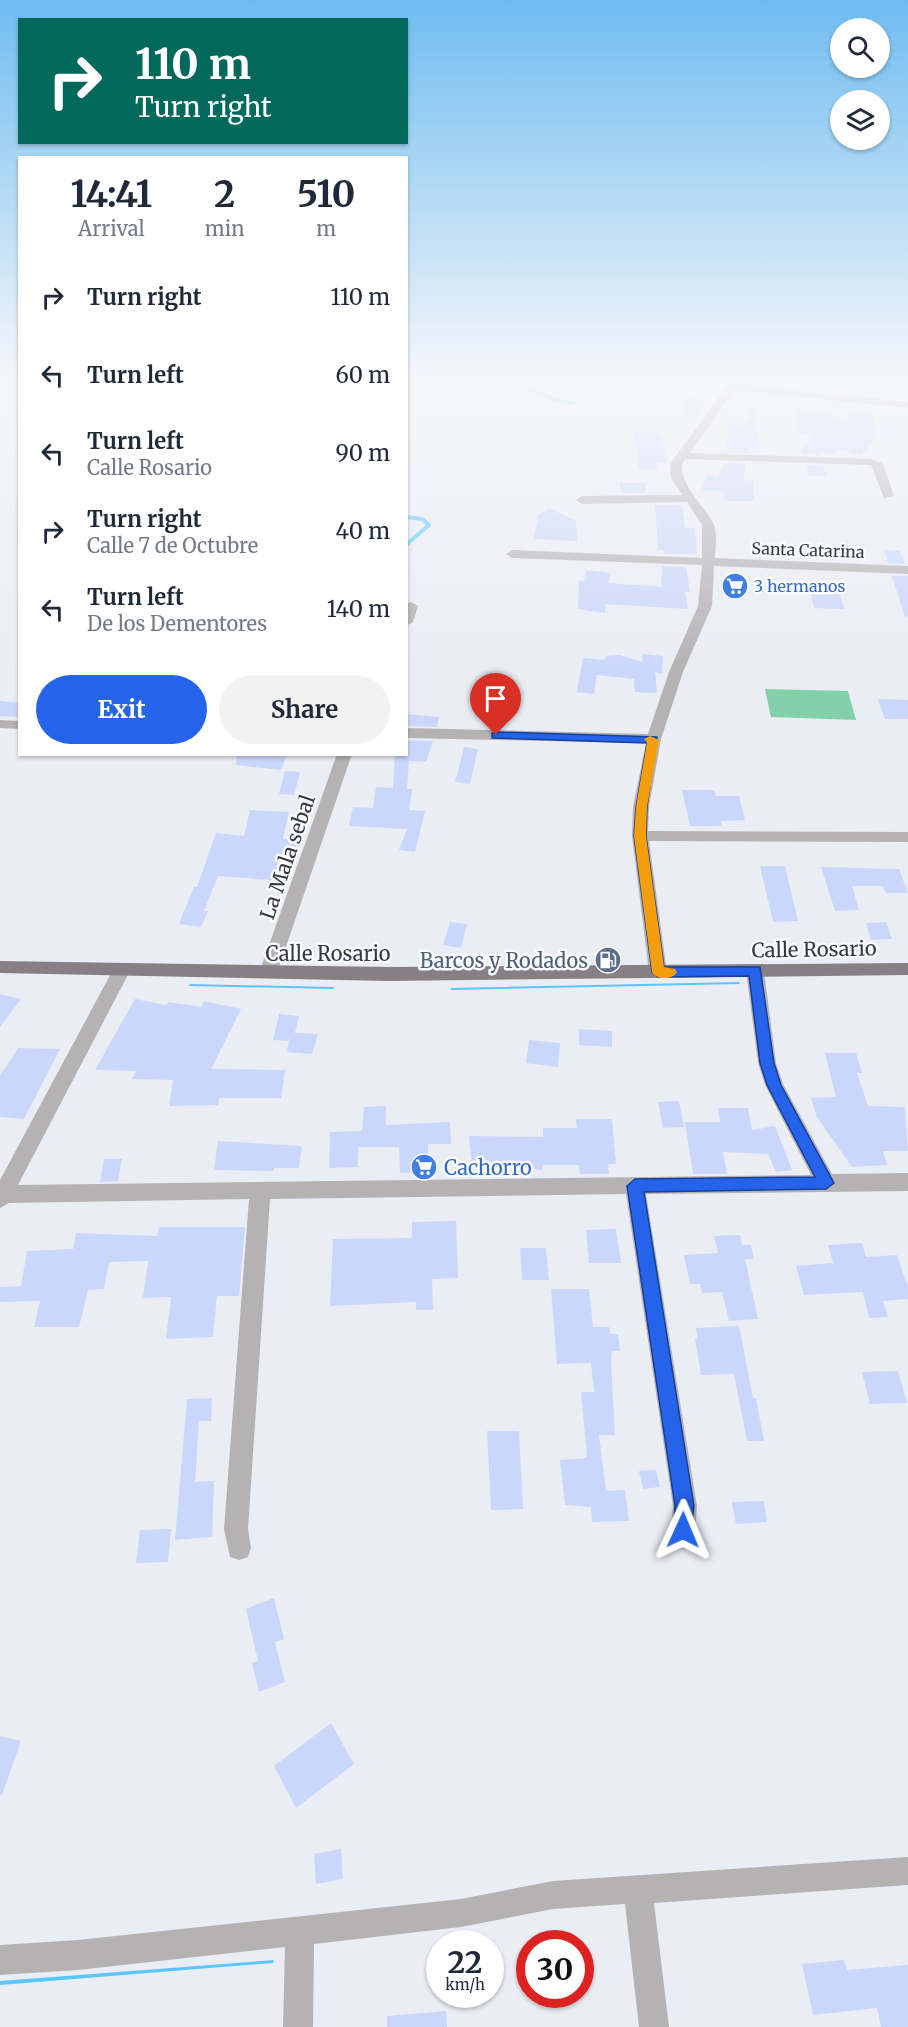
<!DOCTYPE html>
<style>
body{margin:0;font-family:Merriweather,serif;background:#f2f2f3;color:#1f2937;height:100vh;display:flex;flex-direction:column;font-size:22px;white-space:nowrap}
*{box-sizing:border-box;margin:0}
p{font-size:20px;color:#747a83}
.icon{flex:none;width:33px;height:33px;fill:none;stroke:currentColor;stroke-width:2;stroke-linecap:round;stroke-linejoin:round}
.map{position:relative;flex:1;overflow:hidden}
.panel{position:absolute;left:18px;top:156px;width:390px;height:600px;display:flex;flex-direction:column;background:#fff;border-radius:0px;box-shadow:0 2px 4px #0004}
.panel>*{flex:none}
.top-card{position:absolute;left:18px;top:18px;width:390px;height:126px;border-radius:0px;box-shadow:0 2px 4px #0004;background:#00695c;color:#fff;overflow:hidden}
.tools{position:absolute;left:830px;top:18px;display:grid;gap:12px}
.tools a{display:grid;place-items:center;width:60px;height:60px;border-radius:50%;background:#fff;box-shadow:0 2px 4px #0004;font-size:30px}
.speed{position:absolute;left:426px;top:1930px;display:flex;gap:12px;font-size:30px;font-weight:700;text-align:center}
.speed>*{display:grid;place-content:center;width:78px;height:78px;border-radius:50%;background:#fff;box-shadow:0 2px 4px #0004;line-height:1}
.speed small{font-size:15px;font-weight:400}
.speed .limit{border:9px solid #d22;background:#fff;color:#111}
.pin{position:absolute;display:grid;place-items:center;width:51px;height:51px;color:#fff;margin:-62px -26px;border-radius:50% 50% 50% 0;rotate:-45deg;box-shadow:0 0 6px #0007}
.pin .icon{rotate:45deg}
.me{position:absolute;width:66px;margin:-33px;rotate:1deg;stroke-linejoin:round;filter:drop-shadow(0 0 4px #0008)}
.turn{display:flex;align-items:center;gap:21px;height:126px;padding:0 18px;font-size:27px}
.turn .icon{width:78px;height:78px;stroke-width:2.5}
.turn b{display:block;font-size:42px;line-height:51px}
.eta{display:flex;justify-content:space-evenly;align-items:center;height:102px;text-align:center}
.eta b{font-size:36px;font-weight:700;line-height:42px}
.primary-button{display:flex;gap:12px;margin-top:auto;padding:12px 18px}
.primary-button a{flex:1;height:69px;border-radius:36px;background:#2563eb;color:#fff;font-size:24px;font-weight:700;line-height:69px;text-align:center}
.primary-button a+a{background:#f2f2f3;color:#1f2937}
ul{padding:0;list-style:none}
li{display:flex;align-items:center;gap:18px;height:78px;padding:0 18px}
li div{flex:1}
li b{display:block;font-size:22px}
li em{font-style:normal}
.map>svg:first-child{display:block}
.green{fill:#83d1aa}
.water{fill:#59c7fe}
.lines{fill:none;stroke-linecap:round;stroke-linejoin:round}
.stream{stroke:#59c7fe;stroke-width:4}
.building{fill:#cbd7fa}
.minor{fill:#b5b2b4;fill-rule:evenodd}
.primary{fill:#867f83;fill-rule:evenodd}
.route{fill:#2563eb;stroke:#184099;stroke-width:1.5}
.slow{fill:#f59e0b}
.labels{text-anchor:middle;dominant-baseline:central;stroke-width:5;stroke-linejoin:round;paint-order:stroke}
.far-street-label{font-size:16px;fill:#38393c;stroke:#fafbfe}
.far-shop-label{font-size:16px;fill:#366cbe;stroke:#fafbfe;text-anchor:start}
.street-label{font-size:20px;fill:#38393c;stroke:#fafbfe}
.service-label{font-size:20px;fill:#4e5e75;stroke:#fafbfe;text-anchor:end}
.shop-label{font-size:20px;fill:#366cbe;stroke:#fafbfe;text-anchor:start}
</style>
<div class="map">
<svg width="908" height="2027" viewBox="0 0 908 2027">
<rect width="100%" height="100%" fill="#ebedf5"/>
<path class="green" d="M 765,689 L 848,691 L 856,720 L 771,717 Z"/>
<path class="water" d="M 739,982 L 740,984 L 451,990 L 451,988 Z
M 190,984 L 334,987 L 333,989 L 189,986 Z
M 274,1960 L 273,1963 L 0,1985 L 0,1981 Z"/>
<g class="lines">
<path class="stream" d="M 515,383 L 556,400 L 573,403
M 406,517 L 422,519 L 429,525 L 406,545"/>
</g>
<path class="building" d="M 690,396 L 707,399 L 697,417 L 681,414 Z
M 753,407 L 761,450 L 748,448 L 748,453 L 727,452 L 728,424 L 743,425 Z
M 796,408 L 847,419 L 849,409 L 871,411 L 877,436 L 861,456 L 842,450 L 829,454 L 818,451 L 820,455 L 802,454 L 801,451 L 813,434 L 797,433 Z
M 634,431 L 663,433 L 666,463 L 656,463 L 658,470 L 639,469 Z
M 725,463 L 746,463 L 743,480 L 753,481 L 754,501 L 725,501 L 723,491 L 702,490 L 706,475 L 718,477 Z
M 806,465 L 823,466 L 827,476 L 809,476 Z
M 620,483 L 646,483 L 645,493 L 621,493 Z
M 655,505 L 682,505 L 685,528 L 695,528 L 697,554 L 664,554 L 664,550 L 658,550 Z
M 549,508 L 576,521 L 577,541 L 534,539 L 538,515 Z
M 884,550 L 900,551 L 905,564 L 888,563 Z
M 662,566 L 686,567 L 690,592 L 685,592 L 688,609 L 605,604 L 605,613 L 578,609 L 579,580 L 584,581 L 586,570 L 611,573 L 609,583 L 661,587 Z
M 892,576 L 908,576 L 908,616 L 905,617 Z
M 810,590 L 839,591 L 844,609 L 814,608 Z
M 643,654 L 663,656 L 662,674 L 655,672 L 657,693 L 635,692 L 634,679 L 597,675 L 594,694 L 577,692 L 583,658 L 605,660 L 606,656 L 620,655 L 642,662 Z
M 878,699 L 908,700 L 908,719 L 885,719 Z
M 0,701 L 20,703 L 20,717 L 0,716 Z
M 406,714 L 418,715 L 439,717 L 437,727 L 406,726 Z
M 406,740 L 433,741 L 426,762 L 409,761 L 407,789 L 412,789 L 409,810 L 425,811 L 415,852 L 399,850 L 407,829 L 349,826 L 353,807 L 373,808 L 376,787 L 393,788 L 395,754 L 406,754 Z
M 464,747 L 478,749 L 470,784 L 455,782 Z
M 237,754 L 287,754 L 281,770 L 236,765 Z
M 285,771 L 300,772 L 294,795 L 279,794 Z
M 682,790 L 714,790 L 716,796 L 739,796 L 745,820 L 721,821 L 722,826 L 690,826 Z
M 250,810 L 289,812 L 283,839 L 298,840 L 286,881 L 218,876 L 204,911 L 208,911 L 201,927 L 179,924 L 194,887 L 197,887 L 216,833 L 244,836 Z
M 760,866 L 785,866 L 798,921 L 773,922 Z
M 821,867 L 899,869 L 908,893 L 886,893 L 883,886 L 852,886 L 859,910 L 835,911 Z
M 450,922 L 467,924 L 461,948 L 443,945 Z
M 886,922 L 892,939 L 871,940 L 866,923 Z
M 0,994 L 21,999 L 0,1027 Z
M 135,999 L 167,1005 L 168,1002 L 201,1007 L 204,1001 L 241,1009 L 211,1069 L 285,1070 L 281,1098 L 219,1098 L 218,1105 L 169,1106 L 173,1080 L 132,1079 L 136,1071 L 95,1070 Z
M 279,1014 L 299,1016 L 295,1033 L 318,1034 L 312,1054 L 287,1052 L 289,1041 L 273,1040 Z
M 579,1029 L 612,1031 L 612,1047 L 579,1045 Z
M 529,1040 L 560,1043 L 558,1067 L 526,1063 Z
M 18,1048 L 60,1049 L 24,1119 L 0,1117 L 0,1076 Z
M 825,1053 L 856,1053 L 862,1073 L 857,1073 L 868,1106 L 905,1107 L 908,1151 L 883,1151 L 887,1165 L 852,1167 L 817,1117 L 811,1098 L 836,1097 Z
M 679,1101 L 684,1127 L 663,1128 L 658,1102 Z
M 386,1106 L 386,1125 L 450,1122 L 451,1144 L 428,1144 L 429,1172 L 400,1173 L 399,1147 L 358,1147 L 358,1167 L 329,1168 L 330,1132 L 362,1131 L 364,1107 Z
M 718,1108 L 748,1108 L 752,1130 L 775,1126 L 792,1170 L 776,1172 L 768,1154 L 723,1152 L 727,1174 L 693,1174 L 685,1122 L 720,1122 Z
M 576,1119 L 612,1119 L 616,1164 L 608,1164 L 609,1174 L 580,1174 L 579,1165 L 542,1165 L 543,1170 L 505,1166 L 472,1168 L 469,1136 L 543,1137 L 543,1128 L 577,1128 Z
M 218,1141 L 302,1146 L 299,1168 L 274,1168 L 274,1171 L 214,1170 Z
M 104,1159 L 122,1159 L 118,1181 L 100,1182 Z
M 456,1221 L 458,1278 L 432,1279 L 433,1310 L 416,1310 L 416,1302 L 330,1306 L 333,1239 L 412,1238 L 412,1222 Z
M 159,1227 L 245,1227 L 239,1296 L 217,1296 L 213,1337 L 166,1339 L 171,1297 L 143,1298 L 148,1261 L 109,1262 L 104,1289 L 88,1290 L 79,1327 L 34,1327 L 40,1301 L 0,1302 L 0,1287 L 21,1286 L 27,1251 L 73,1249 L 76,1233 L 157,1236 Z
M 616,1229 L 621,1263 L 589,1263 L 586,1230 Z
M 740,1235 L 742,1245 L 751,1245 L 754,1259 L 745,1259 L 758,1319 L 729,1321 L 722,1292 L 702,1293 L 700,1284 L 690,1284 L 684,1255 L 718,1253 L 714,1236 Z
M 862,1243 L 866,1257 L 897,1255 L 908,1287 L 908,1299 L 883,1301 L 888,1317 L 869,1318 L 863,1292 L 804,1295 L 796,1266 L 833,1263 L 828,1245 Z
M 520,1248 L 546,1248 L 549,1280 L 522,1280 Z
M 551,1289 L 589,1289 L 593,1327 L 609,1327 L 610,1334 L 618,1334 L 620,1351 L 612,1351 L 611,1363 L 615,1435 L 599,1435 L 606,1491 L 625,1490 L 629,1521 L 592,1522 L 591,1507 L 565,1505 L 560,1460 L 587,1458 L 581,1392 L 594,1392 L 591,1363 L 557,1364 Z
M 739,1326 L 753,1398 L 756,1398 L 764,1441 L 747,1441 L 734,1374 L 701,1375 L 695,1339 L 698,1339 L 696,1328 Z
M 898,1371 L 907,1403 L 870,1404 L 862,1372 Z
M 212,1398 L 211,1421 L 199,1421 L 195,1482 L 214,1481 L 212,1537 L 175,1540 L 187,1399 Z
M 487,1431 L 519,1431 L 523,1509 L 491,1510 Z
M 656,1470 L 660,1487 L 643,1489 L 639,1471 Z
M 764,1501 L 767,1522 L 736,1524 L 732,1502 Z
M 171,1529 L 168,1562 L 136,1563 L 140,1530 Z
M 274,1598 L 284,1639 L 275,1642 L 285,1682 L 259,1692 L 252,1663 L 258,1661 L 246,1609 Z
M 331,1723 L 354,1764 L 296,1808 L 274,1766 Z
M 0,1736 L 21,1741 L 2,1795 L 0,1795 Z
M 341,1849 L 343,1879 L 316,1884 L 314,1854 Z
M 844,1960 L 847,1970 L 908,1965 L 908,2027 L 881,2027 L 877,2008 L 813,2015 L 802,1964 Z
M 446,2011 L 447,2027 L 387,2027 L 387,2016 Z"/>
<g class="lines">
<path class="minor" d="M 729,383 L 908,402 L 908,408 L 734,390 L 690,453 L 873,459 L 883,464 L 894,496 L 884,498 L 871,465 L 685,459 C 672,478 707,508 714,525 C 718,535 715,548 715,558 L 908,566 L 908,574 L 714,566 L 712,606 L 683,672 L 661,739 L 649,807 L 648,831 L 908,832 L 908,842 L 649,841 L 667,972 L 664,977 L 652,977 L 649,972 L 632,836 L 633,807 L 646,743 L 406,738 L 406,728 L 648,734 L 669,672 L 698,606 L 702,565 L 512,558 L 506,554 L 512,550 L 702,558 L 702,525 L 687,502 L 582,504 L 576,500 L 582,496 L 682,495 L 671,478 L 670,464 Z
M 411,602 L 418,606 L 413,622 L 406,626 L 406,603 Z
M 0,720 L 20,721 L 20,729 L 0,728 Z
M 337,754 L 352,754 L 277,973 L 274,978 L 262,978 L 259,973 Z
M 122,963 L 128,964 L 131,969 L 18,1185 L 811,1175 L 765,1085 L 758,1063 L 746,971 L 749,966 L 761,966 L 764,971 L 776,1063 L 783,1084 L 832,1174 L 908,1173 L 908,1191 L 646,1194 L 697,1506 L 695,1530 L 692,1539 L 683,1542 L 674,1539 L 671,1530 L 673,1506 L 626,1194 L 270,1199 L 248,1529 L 251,1548 L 248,1557 L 239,1560 L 230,1557 L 224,1529 L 249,1199 L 9,1203 L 0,1208 L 0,1180 L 116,964 Z
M 908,1857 L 908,1885 L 654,1903 L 669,2027 L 639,2027 L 625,1904 L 553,1909 L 461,1927 L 314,1944 L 313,2027 L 283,2027 L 285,1947 L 78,1970 L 0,1975 L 0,1945 L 78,1940 L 461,1899 L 553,1881 Z"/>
<path class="primary" d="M 0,961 L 389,967 L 908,963 L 908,975 L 389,981 L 0,973 Z"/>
</g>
<linearGradient id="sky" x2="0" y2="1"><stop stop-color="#6fbcf1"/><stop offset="0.57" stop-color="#f6f7fa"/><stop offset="1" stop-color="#f6f7fa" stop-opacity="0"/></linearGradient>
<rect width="908" height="667" fill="url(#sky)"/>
<path class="route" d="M 496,732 L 657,737 L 647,807 L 646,836 L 664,967 L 760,967 L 774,1063 L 781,1085 L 834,1183 L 826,1189 L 644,1192 L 694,1506 L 690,1537 L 683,1539 L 677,1537 L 674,1530 L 675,1506 L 627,1186 L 635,1179 L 815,1177 L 767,1085 L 760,1063 L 749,976 L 658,977 L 652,972 L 634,836 L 636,807 L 647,743 L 492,738 L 492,733 Z"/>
<path class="slow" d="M 650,736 L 659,740 L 647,807 L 646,836 L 664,967 L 675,969 L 677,972 C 673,980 656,980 652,972 L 634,836 L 636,807 L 647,742 L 644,739 Z"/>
<defs>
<symbol id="supermarket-disc" viewBox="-11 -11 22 22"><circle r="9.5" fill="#3f7fe0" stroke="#fafbfe"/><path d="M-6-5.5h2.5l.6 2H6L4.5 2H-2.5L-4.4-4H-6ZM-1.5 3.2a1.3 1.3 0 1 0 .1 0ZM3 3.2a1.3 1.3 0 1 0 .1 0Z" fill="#fff"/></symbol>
<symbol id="fuel-disc" viewBox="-11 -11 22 22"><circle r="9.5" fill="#5c6f8a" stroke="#fafbfe"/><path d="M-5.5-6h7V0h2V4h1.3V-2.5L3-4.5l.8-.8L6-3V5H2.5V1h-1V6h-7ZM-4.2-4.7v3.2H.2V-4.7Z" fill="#fff"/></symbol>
</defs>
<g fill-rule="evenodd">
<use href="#supermarket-disc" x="720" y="571" width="30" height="30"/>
<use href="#fuel-disc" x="593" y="945" width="30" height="30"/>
<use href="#supermarket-disc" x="409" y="1152" width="30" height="30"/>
</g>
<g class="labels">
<g class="far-street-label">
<text transform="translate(808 550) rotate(2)">Santa Catarina</text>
</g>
<g class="far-shop-label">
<text x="754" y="586">3 hermanos</text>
</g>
<g class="street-label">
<text transform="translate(287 857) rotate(-71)">La Mala sebal</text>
<text transform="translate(814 949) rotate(-1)">Calle Rosario</text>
<text x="328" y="953">Calle Rosario</text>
</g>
<g class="service-label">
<text x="588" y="960">Barcos y Rodados</text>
</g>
<g class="shop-label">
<text x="444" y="1167">Cachorro</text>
</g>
</g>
</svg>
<div class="tools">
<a><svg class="icon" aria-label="search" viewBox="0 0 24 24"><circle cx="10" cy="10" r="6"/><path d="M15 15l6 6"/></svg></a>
<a><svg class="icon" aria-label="layers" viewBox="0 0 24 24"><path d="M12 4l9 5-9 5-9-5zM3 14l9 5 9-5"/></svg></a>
</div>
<div class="speed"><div>22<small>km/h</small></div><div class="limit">30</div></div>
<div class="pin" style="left:496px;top:735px;background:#d93025"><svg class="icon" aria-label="arrive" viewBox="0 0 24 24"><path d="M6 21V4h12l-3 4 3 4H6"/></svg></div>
<svg class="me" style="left:683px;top:1530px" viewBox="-20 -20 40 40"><path d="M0-17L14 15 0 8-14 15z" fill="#2563eb" stroke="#fff" stroke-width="4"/></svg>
<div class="top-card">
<div class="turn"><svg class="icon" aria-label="right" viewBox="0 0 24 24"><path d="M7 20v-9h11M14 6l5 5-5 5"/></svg><div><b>110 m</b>Turn right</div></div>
</div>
<section class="panel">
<div class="eta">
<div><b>14:41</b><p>Arrival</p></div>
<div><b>2</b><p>min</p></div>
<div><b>510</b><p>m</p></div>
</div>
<ul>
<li><svg class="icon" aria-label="right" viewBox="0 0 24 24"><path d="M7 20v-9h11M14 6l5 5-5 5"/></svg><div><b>Turn right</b></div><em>110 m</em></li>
<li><svg class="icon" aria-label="left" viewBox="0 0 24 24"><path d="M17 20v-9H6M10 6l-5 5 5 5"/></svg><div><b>Turn left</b></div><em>60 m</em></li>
<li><svg class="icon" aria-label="left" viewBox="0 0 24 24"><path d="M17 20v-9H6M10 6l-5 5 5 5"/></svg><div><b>Turn left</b><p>Calle Rosario</p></div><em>90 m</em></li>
<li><svg class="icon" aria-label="right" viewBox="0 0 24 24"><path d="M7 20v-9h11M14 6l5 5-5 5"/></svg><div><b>Turn right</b><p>Calle 7 de Octubre</p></div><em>40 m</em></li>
<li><svg class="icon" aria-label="left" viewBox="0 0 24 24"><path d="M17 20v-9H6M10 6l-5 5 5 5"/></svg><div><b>Turn left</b><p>De los Dementores</p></div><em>140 m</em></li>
</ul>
<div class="primary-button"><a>Exit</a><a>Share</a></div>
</section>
</div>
